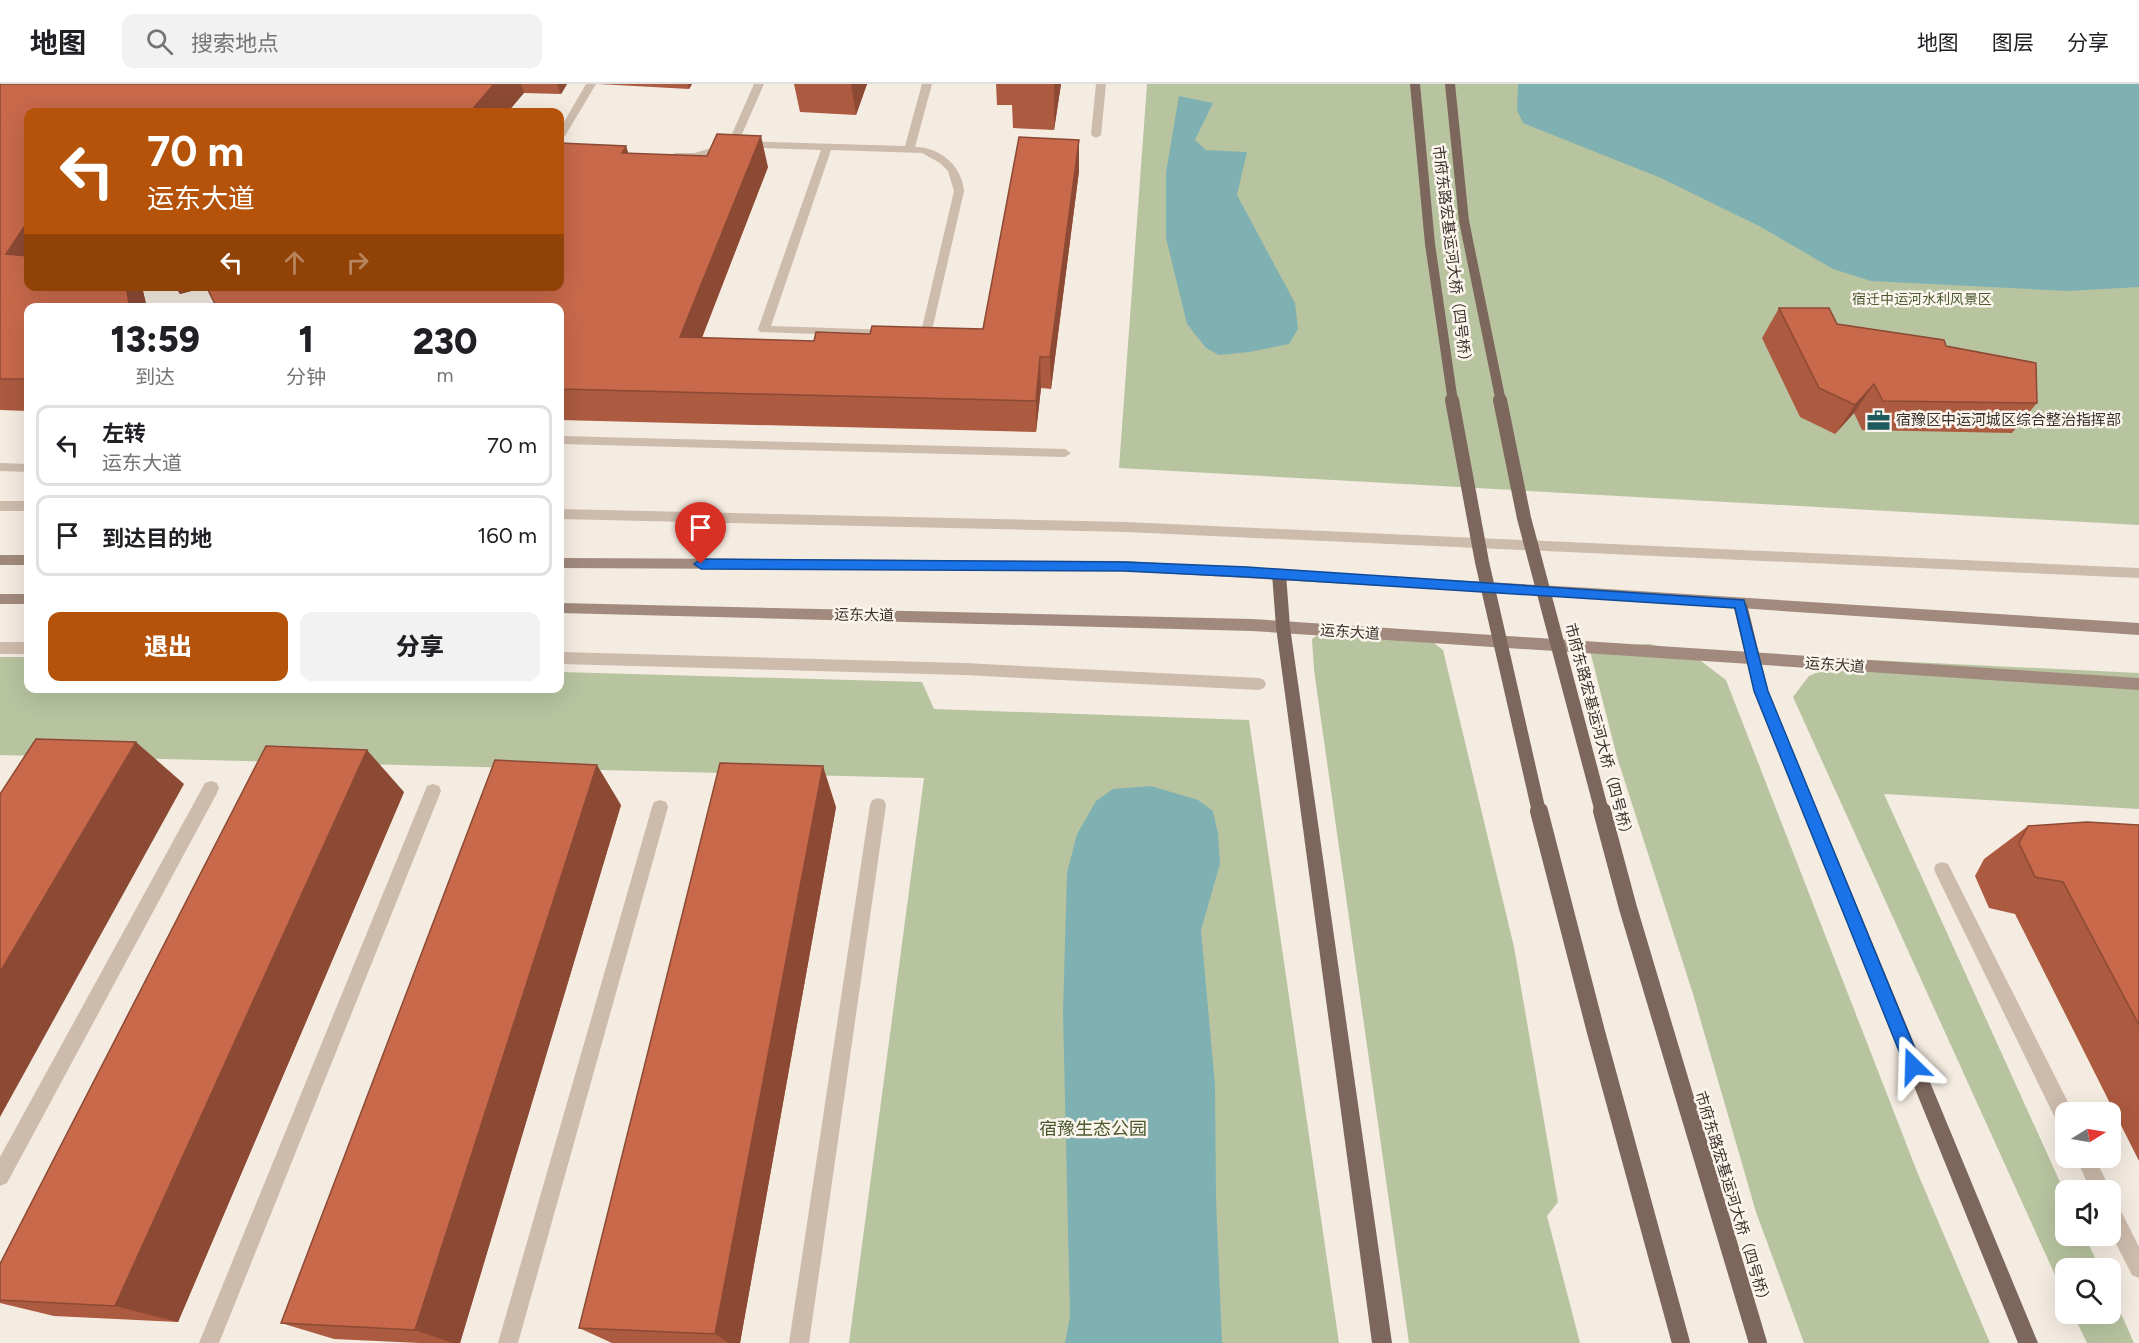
<!DOCTYPE html>
<html lang="zh">
<meta charset="utf-8">
<style>
body{margin:0;font-family:Figtree,"Noto Sans SC",sans-serif;background:#f2f2f2;color:#202124;height:100vh;display:flex;flex-direction:column;font-size:22px;white-space:nowrap}
*{box-sizing:border-box;margin:0}
p{font-size:20px;color:#757577}
.icon{flex:none;width:33px;height:33px;fill:none;stroke:currentColor;stroke-width:2;stroke-linecap:round;stroke-linejoin:round}
.map{position:relative;flex:1;overflow:hidden}
.side{position:absolute;left:24px;top:219px;width:540px;height:390px;display:flex;flex-direction:column;background:#fff;border-radius:12px;box-shadow:0 6px 24px #0002}
.side>*{flex:none}
.top-card{position:absolute;left:24px;top:24px;width:540px;height:183px;border-radius:12px;box-shadow:0 6px 24px #0002;background:#b45309;color:#fff;overflow:hidden}
.needle{width:39px;rotate:79deg}
.controls{position:absolute;left:2055px;top:1018px;display:grid;gap:12px}
.controls a{display:grid;place-items:center;width:66px;height:66px;border-radius:12px;background:#fff;box-shadow:0 6px 24px #0002;font-size:30px}
.pin{position:absolute;display:grid;place-items:center;width:51px;height:51px;color:#fff;margin:-62px -26px;border-radius:50% 50% 50% 0;rotate:-45deg;box-shadow:0 0 6px #0007}
.pin .icon{rotate:45deg}
.me{position:absolute;width:66px;margin:-33px;rotate:338deg;stroke-linejoin:round;filter:drop-shadow(0 0 4px #0008)}
.turn{display:flex;align-items:center;gap:21px;height:126px;padding:0 24px;font-size:27px}
.turn .icon{width:78px;height:78px;stroke-width:2.5}
.turn b{display:block;font-size:42px;line-height:51px}
.lanes{display:flex;align-items:center;height:57px;padding:0 24px;background:#0003;justify-content:center;gap:30px;direction:ltr}
.lanes .off{opacity:.35}
.eta{display:flex;justify-content:space-evenly;align-items:center;height:102px;text-align:center}
.eta b{font-size:36px;font-weight:800;line-height:42px}
.button{display:flex;gap:12px;margin-top:auto;padding:12px 24px}
.button a{flex:1;height:69px;border-radius:12px;background:#b45309;color:#fff;font-size:24px;font-weight:800;line-height:69px;text-align:center}
.button a+a{background:#f2f2f2;color:#202124}
ul{padding:0;list-style:none}
li{display:flex;align-items:center;gap:18px;height:81px;margin:0 12px 9px;padding:0 12px;border:3px solid #e0e0e0;border-radius:12px}
li div{flex:1}
li b{display:block;font-size:22px}
li em{font-style:normal}
header{display:flex;align-items:center;gap:36px;box-sizing:border-box;height:84px;padding:0 30px;background:#fff;border-bottom:2px solid #e0e0e0}
header strong{font-size:28px}
nav{display:flex;gap:33px;margin-inline-start:auto;font-size:21px}
.search{width:420px;height:54px;background:#f2f2f2;display:flex;align-items:center;gap:15px;box-sizing:border-box;padding:0 21px;border-radius:12px;color:#757577;font-size:22px}
.map>svg:first-child{display:block}
.green{fill:#b8c4a0}
.water{fill:#7fb0b2}
.lines{fill:none;stroke-linecap:round;stroke-linejoin:round}
.lane{fill:#cdbbac;fill-rule:evenodd}
.secondary{fill:#a18a7d;fill-rule:evenodd}
.primary{fill:#7d675c;fill-rule:evenodd}
.primary-bridge-far2{stroke:#7d675c;stroke-width:10}
.primary-bridge-far1{stroke:#7d675c;stroke-width:14}
.primary-bridge{stroke:#7d675c;stroke-width:18}
.wall{fill:#ac5a40}
.shaded-wall{fill:#8c4a34}
.building{fill:#c8694b;stroke:#8c4a34;stroke-width:1.5}
.route{fill:#1a73e8;stroke:#114b97;stroke-width:1.5}
.labels{text-anchor:middle;dominant-baseline:central;stroke-width:5;stroke-linejoin:round;paint-order:stroke}
.far-park-label{font-size:14px;fill:#4a5a2e;stroke:#fbf5ee}
.street-label{font-size:15px;fill:#3b302b;stroke:#fbf5ee}
.poi-label{font-size:15px;fill:#3b302b;stroke:#fbf5ee;text-anchor:start}
.near-park-label{font-size:18px;fill:#4a5a2e;stroke:#fbf5ee}
</style>
<header>
<strong>地图</strong>
<div class="search"><svg class="icon" aria-label="search" viewBox="0 0 24 24"><circle cx="10" cy="10" r="6"/><path d="M15 15l6 6"/></svg>搜索地点</div>
<nav><a>地图</a><a>图层</a><a>分享</a></nav>
</header>
<div class="map">
<svg width="2139" height="1259" viewBox="0 0 2139 1259">
<rect width="100%" height="100%" fill="#f4ebe1"/>
<path class="green" d="M 1147,0 L 2139,0 L 2139,441 L 1119,384 Z
M 1325,546 L 1426,553 L 1443,566 L 1514,863 L 1558,1118 L 1547,1132 L 1580,1259 L 1409,1259 L 1314,586 L 1312,555 Z
M 1650,560 L 1693,571 L 1726,596 L 1918,1090 L 1990,1259 L 1804,1259 L 1756,1128 L 1693,910 L 1617,673 L 1590,567 L 1603,562 Z
M 0,573 L 28,573 L 28,604 L 560,604 L 560,588 L 922,598 L 934,625 L 1249,636 L 1339,1259 L 849,1259 L 924,694 L 0,671 Z
M 1849,575 L 2139,589 L 2139,725 L 1884,710 L 2065,1109 L 2066,1152 L 2085,1152 L 2100,1185 L 2066,1185 L 2065,1213 L 1793,613 L 1809,592 Z
M 2111,1207 L 2134,1259 L 2087,1259 L 2073,1230 L 2110,1230 Z"/>
<path class="water" d="M 1518,0 L 2139,0 L 2139,203 L 2068,207 L 1871,197 L 1833,185 L 1761,143 L 1661,94 L 1523,39 L 1517,26 Z
M 1179,12 L 1213,19 L 1195,56 L 1206,66 L 1247,68 L 1237,111 L 1295,219 L 1298,245 L 1289,260 L 1249,268 L 1219,271 L 1206,264 L 1187,240 L 1166,154 L 1166,88 Z
M 1151,702 L 1198,716 L 1213,727 L 1218,750 L 1220,780 L 1201,846 L 1215,1001 L 1216,1114 L 1222,1259 L 1065,1259 L 1070,1232 L 1063,929 L 1067,789 L 1077,750 L 1096,717 L 1113,705 Z"/>
<g class="lines">
<path class="lane" d="M 586,0 L 596,0 L 565,52 L 560,55 L 560,45 Z
M 754,0 L 764,0 L 739,57 L 905,62 L 922,0 L 932,0 L 915,63 C 940,63 962,82 964,107 L 930,255 L 914,255 L 908,251 L 914,247 L 921,248 L 954,107 L 948,87 L 940,79 L 922,69 L 831,66 L 771,242 L 890,246 L 894,247 L 894,253 L 760,248 L 758,245 L 821,66 L 732,63 L 696,75 L 675,75 L 670,72 L 675,69 L 695,69 L 728,59 Z
M 1096,0 L 1106,0 L 1101,51 L 1096,54 L 1091,51 Z
M 560,352 L 1065,365 L 1071,369 L 1065,373 L 560,360 Z
M 0,379 L 28,380 L 28,388 L 0,387 Z
M 0,417 L 28,417 L 28,427 L 0,427 Z
M 560,425 L 1126,438 L 2139,484 L 2139,494 L 1126,448 L 560,435 Z
M 0,558 L 28,558 L 28,570 L 0,570 Z
M 560,568 L 964,579 L 1259,594 L 1264,596 L 1266,600 L 1264,604 L 1259,606 L 964,591 L 560,580 Z
M 211,697 L 217,699 L 219,704 L 217,709 L 7,1099 L 0,1102 L 0,1073 L 205,699 Z
M 433,700 L 439,702 L 441,707 L 219,1259 L 199,1259 L 425,707 L 427,702 Z
M 878,714 L 884,716 L 886,721 L 809,1259 L 789,1259 L 870,721 L 872,716 Z
M 660,716 L 666,718 L 668,723 L 518,1259 L 498,1259 L 652,723 L 654,718 Z
M 1942,778 L 1948,780 L 2073,1028 L 2066,1029 L 2066,1044 L 2059,1042 L 1936,790 L 1934,785 L 1936,780 Z
M 2076,1074 L 2095,1074 L 2111,1107 L 2091,1107 Z
M 2110,1117 L 2117,1119 L 2139,1163 L 2139,1194 L 2132,1191 L 2110,1148 Z"/>
<path class="secondary" d="M 0,471 L 28,471 L 28,481 L 0,481 Z
M 560,474 L 1124,477 L 1591,504 L 2139,539 L 2139,551 L 1591,514 L 1124,487 L 560,484 Z
M 0,510 L 28,510 L 28,520 L 0,520 Z
M 560,519 L 1252,535 L 2139,594 L 2139,606 L 1252,547 L 560,529 Z"/>
<path class="primary" d="M 1279,485 L 1286,490 L 1290,543 L 1392,1259 L 1372,1259 L 1276,543 L 1272,490 Z
M 1740,515 L 1747,520 L 1768,607 L 2038,1259 L 2018,1259 L 1754,607 L 1733,520 Z"/>
<path class="primary-bridge-far2" d="M 1415,0 L 1430,160 L 1453,318
M 1450,0 L 1464,137 L 1501,318"/>
<path class="primary-bridge-far1" d="M 1452,316 L 1482,478 L 1539,728
M 1500,316 L 1524,434 L 1602,728"/>
<path class="primary-bridge" d="M 1539,727 L 1596,948 L 1681,1259
M 1602,727 L 1628,824 L 1758,1259"/>
</g>
<path class="wall" d="M 0,0 L 567,0 L 561,10 L 524,9 L 28,28 L 28,202 L 143,207 L 147,224 L 28,224 L 28,327 L 0,326 Z
M 598,0 L 692,0 L 689,5 Z
M 794,0 L 867,0 L 856,31 L 800,28 Z
M 996,0 L 1061,0 L 1054,46 L 1013,44 L 1012,21 L 997,21 Z
M 626,62 L 628,69 L 768,83 L 702,254 L 814,257 L 870,250 L 983,245 L 1079,87 L 1051,305 L 1041,304 L 1036,348 L 560,336 L 560,224 L 207,203 L 180,210 L 175,202 L 560,202 Z
M 1779,224 L 1837,240 L 1946,262 L 2037,319 L 2012,349 L 1862,346 L 1854,329 L 1835,350 L 1800,333 L 1762,254 Z
M 404,708 L 178,1238 L 54,1232 L 0,1219 L 0,1180 Z
M 621,721 L 460,1259 L 420,1259 L 334,1255 L 281,1239 Z
M 836,723 L 740,1259 L 612,1259 L 579,1244 Z
M 2139,741 L 2139,1077 L 2015,830 L 1989,824 L 1975,792 L 1984,775 L 2028,742 Z"/>
<path class="shaded-wall" d="M 494,0 L 521,0 L 524,9 L 508,28 L 470,28 Z
M 557,0 L 567,0 L 561,10 Z
M 688,0 L 692,0 L 689,5 Z
M 851,0 L 867,0 L 856,31 Z
M 1054,0 L 1061,0 L 1054,46 Z
M 761,52 L 768,83 L 690,284 L 680,253 Z
M 1079,56 L 1079,87 L 1051,305 L 1050,273 Z
M 626,62 L 636,94 L 622,69 Z
M 28,137 L 28,197 L 6,170 Z
M 126,202 L 139,202 L 143,207 L 147,224 L 130,224 Z
M 175,202 L 209,202 L 180,210 Z
M 1040,273 L 1041,304 L 1036,348 L 1036,317 Z
M 1874,300 L 1854,329 L 1835,350 L 1855,321 Z
M 136,658 L 184,700 L 0,1033 L 0,888 Z
M 367,666 L 404,708 L 178,1238 L 115,1222 Z
M 597,681 L 621,721 L 460,1259 L 453,1259 L 415,1246 Z
M 823,682 L 836,723 L 740,1259 L 729,1259 L 715,1250 Z"/>
<path class="building" d="M 0,0 L 494,0 L 470,28 L 28,28 L 28,137 L 6,170 L 28,172 L 28,202 L 126,202 L 130,224 L 28,224 L 28,295 L 0,295 Z
M 717,50 L 761,52 L 680,253 L 814,257 L 816,248 L 870,250 L 872,242 L 983,245 L 1019,53 L 1079,56 L 1050,273 L 1040,273 L 1036,317 L 560,305 L 560,224 L 217,224 L 206,202 L 560,202 L 560,59 L 626,62 L 622,69 L 707,72 Z
M 1779,224 L 1829,224 L 1837,240 L 1944,256 L 1946,262 L 2036,279 L 2037,319 L 1883,317 L 1874,300 L 1855,321 L 1819,304 Z
M 36,655 L 136,658 L 0,888 L 0,710 Z
M 266,662 L 367,666 L 115,1222 L 0,1216 L 0,1180 Z
M 495,676 L 597,681 L 415,1246 L 281,1239 Z
M 720,679 L 823,682 L 715,1250 L 579,1244 Z
M 2087,738 L 2139,741 L 2139,941 L 2063,798 L 2035,793 L 2019,759 L 2028,742 Z"/>
<path class="route" d="M 701,475 L 1124,478 L 1247,483 L 1744,516 L 1768,607 L 1922,982 L 1919,988 L 1913,990 L 1908,988 L 1905,982 L 1754,607 L 1735,524 L 1247,493 L 1124,487 L 701,485 L 694,480 Z"/>
<defs>
<symbol id="office-bare" viewBox="-9 -9 18 18"><path d="M-6-3h4V-5.5h4V-3h4V5H-6ZM-1-4.5V-3h2v-1.5ZM-6 0V1H6V0Z" fill="#1f5a5e" stroke="#fbf5ee" stroke-width="2.5" paint-order="stroke"/></symbol>
</defs>
<g fill-rule="evenodd">
<use href="#office-bare" x="1862" y="320" width="33" height="33"/>
</g>
<g class="labels">
<g class="far-park-label">
<text x="1922" y="215">宿迁中运河水利风景区</text>
</g>
<g class="street-label">
<text transform="translate(1452 173) rotate(83)">市府东路宏基运河大桥（四号桥）</text>
<text transform="translate(864 531) rotate(1)">运东大道</text>
<text transform="translate(1350 548) rotate(4)">运东大道</text>
<text transform="translate(1835 581) rotate(4)">运东大道</text>
<text transform="translate(1599 648) rotate(75)">市府东路宏基运河大桥（四号桥）</text>
<text transform="translate(1733 1115) rotate(73)">市府东路宏基运河大桥（四号桥）</text>
</g>
<g class="poi-label">
<text x="1896" y="336">宿豫区中运河城区综合整治指挥部</text>
</g>
<g class="near-park-label">
<text x="1093" y="1045">宿豫生态公园</text>
</g>
</g>
</svg>
<div class="controls">
<a><svg class="needle" viewBox="-14 -14 28 28"><path d="M0-13l5 13h-10z" fill="#e53935"/><path d="M0 13l5-13h-10z" fill="#757577"/></svg></a>
<a><svg class="icon" aria-label="sound" viewBox="0 0 24 24"><path d="M4 9h4l5-4v14l-5-4H4zM17 9q2 3 0 6"/></svg></a>
<a><svg class="icon" aria-label="search" viewBox="0 0 24 24"><circle cx="10" cy="10" r="6"/><path d="M15 15l6 6"/></svg></a>
</div>
<div class="pin" style="left:701px;top:480px;background:#d93025"><svg class="icon" aria-label="arrive" viewBox="0 0 24 24"><path d="M6 21V4h12l-3 4 3 4H6"/></svg></div>
<svg class="me" style="left:1913px;top:982px" viewBox="-20 -20 40 40"><path d="M0-17L14 15 0 8-14 15z" fill="#1a73e8" stroke="#fff" stroke-width="4"/></svg>
<div class="top-card">
<div class="turn"><svg class="icon" aria-label="left" viewBox="0 0 24 24"><path d="M17 20v-9H6M10 6l-5 5 5 5"/></svg><div><b>70 m</b>运东大道</div></div>
<div class="lanes"><svg class="icon" aria-label="left" viewBox="0 0 24 24"><path d="M17 20v-9H6M10 6l-5 5 5 5"/></svg><svg class="icon off" aria-label="ahead" viewBox="0 0 24 24"><path d="M12 20V5M6 11l6-6 6 6"/></svg><svg class="icon off" aria-label="right" viewBox="0 0 24 24"><path d="M7 20v-9h11M14 6l5 5-5 5"/></svg></div>
</div>
<section class="side">
<div class="eta">
<div><b>13:59</b><p>到达</p></div>
<div><b>1</b><p>分钟</p></div>
<div><b>230</b><p>m</p></div>
</div>
<ul>
<li><svg class="icon" aria-label="left" viewBox="0 0 24 24"><path d="M17 20v-9H6M10 6l-5 5 5 5"/></svg><div><b>左转</b><p>运东大道</p></div><em>70 m</em></li>
<li><svg class="icon" aria-label="arrive" viewBox="0 0 24 24"><path d="M6 21V4h12l-3 4 3 4H6"/></svg><div><b>到达目的地</b></div><em>160 m</em></li>
</ul>
<div class="button"><a>退出</a><a>分享</a></div>
</section>
</div>
